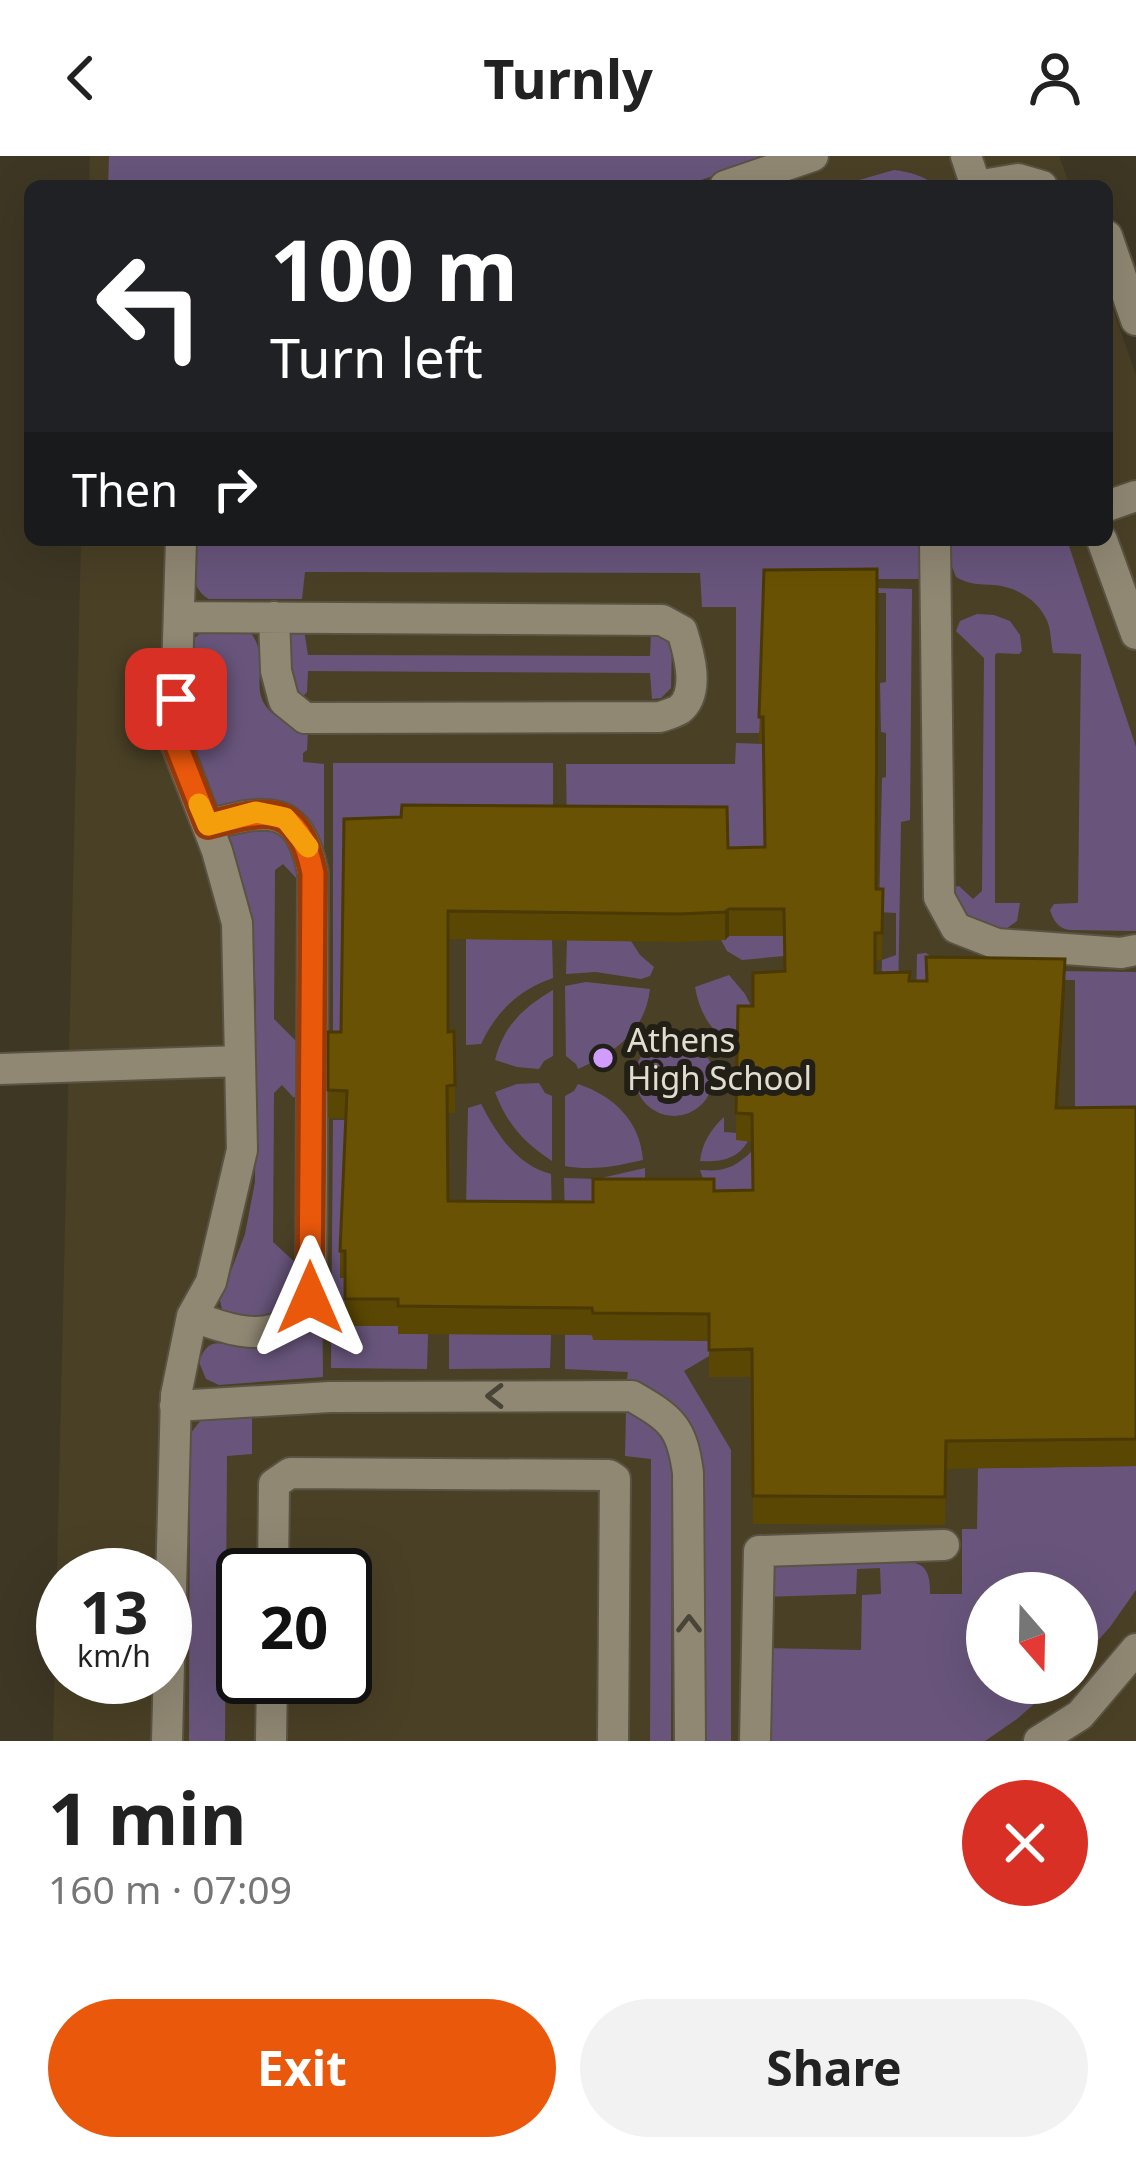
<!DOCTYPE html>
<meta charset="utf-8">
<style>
body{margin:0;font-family:"Noto Sans",sans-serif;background:#f2f2f2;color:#222;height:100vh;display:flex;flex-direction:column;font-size:45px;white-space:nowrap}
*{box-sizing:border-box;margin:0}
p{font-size:39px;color:#767676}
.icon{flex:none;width:66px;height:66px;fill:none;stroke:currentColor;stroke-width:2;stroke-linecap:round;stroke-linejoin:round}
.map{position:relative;height:1585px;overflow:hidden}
.drawer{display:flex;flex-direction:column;background:#fff;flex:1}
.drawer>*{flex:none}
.banner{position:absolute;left:24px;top:24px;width:1089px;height:366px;border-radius:18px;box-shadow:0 12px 48px #0002;background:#202124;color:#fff;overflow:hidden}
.needle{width:78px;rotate:160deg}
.controls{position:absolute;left:966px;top:1416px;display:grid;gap:24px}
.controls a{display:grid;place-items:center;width:132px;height:132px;border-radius:50%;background:#fff;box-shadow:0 12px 48px #0002;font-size:60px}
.speed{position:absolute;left:36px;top:1392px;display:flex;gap:24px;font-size:60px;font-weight:700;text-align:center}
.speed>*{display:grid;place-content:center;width:156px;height:156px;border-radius:50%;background:#fff;box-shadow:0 12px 48px #0002;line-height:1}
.speed small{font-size:30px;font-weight:400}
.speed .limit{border:6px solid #111;border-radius:18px;background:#fff;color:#111}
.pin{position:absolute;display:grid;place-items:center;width:102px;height:102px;color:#fff;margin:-51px;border-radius:24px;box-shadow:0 6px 18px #0006}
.me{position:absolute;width:132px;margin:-66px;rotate:0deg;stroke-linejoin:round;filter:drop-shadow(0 0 9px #0008)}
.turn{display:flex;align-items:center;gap:42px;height:252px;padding:0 48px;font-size:54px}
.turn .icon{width:156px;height:156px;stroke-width:2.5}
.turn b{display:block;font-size:84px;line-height:102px}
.then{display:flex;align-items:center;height:114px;padding:0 48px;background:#0003;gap:24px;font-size:45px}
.round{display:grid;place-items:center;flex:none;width:126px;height:126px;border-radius:63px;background:#f2f2f2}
.overview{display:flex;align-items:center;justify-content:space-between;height:204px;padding:0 48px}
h1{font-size:72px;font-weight:700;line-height:90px}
.button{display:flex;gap:24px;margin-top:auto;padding:24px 48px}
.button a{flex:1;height:138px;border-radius:72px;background:#ea580c;color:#fff;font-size:48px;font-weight:700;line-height:138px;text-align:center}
.button a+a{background:#f2f2f2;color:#222}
header{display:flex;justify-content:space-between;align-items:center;height:156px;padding:0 48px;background:#fff;font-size:54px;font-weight:700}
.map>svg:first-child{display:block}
.built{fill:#4a4026;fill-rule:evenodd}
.green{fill:#69557c}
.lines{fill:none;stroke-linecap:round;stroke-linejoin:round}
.minor-casing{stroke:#5a5343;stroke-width:34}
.minor{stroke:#908873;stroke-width:30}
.wall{fill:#5a4703;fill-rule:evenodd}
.shaded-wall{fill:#4a3902}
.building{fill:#695203;stroke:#4a3902;stroke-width:3;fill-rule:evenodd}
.oneway{stroke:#484437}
.route-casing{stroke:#983908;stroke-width:30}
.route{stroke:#ea580c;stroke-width:21}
.slow{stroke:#f59e0b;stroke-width:21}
.poi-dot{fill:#d09dfe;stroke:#221f16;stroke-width:4.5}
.labels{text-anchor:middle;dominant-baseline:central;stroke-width:12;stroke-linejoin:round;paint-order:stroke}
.poi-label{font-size:33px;fill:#e1ddd1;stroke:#221f16;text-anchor:start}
</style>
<header><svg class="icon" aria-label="back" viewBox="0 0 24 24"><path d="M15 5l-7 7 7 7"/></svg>Turnly<svg class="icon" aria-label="person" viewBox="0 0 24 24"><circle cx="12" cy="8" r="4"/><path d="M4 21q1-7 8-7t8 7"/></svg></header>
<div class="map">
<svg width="1136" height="1585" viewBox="0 0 1136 1585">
<rect width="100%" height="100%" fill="#3e3724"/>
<path class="built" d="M 90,0 L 1059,0 L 1070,30 L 89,30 Z
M 1107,136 L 1136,219 L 1136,1585 L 53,1585 L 81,384 L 1107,384 ZM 63,1419 L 165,1419 L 165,1521 L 63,1521 ZM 243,1419 L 345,1419 L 345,1521 L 243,1521 ZM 987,1437 L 1077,1437 L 1077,1527 L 987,1527 Z"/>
<path class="green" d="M 109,0 L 773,0 L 683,30 L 108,30 Z
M 894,14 C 910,16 924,20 937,30 L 838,30 Z
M 194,384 L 921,384 L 921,423 L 826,423 L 759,577 L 736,577 L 736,451 L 702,451 L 700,417 L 305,416 L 302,443 L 209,443 C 188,431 194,406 194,384 Z
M 952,384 L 1067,384 L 1136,591 L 1136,775 L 1069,774 C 1058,772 1053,764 1050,754 L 1054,748 L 1078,747 L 1081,498 L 1053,497 C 1051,488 1051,476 1048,467 C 1040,445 1017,431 994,429 C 980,428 969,429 956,421 L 952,411 Z
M 876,432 L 912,433 L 910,664 L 901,666 L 898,844 L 881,844 L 882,804 L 896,799 L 896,757 L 879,756 L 882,622 L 886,621 L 886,577 L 881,576 L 880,527 L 886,526 L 886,437 L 876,437 Z
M 977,458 L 994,459 L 1010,465 L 1020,479 L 1022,495 L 1019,498 L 997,497 L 995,499 L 995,747 L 1020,747 L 1017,765 L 1003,775 L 962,762 L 950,732 L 959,730 L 973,743 L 982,735 L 984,502 L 956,475 L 960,465 Z
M 206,473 L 250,476 C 280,514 226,549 308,574 L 307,594 L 303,597 L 303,606 L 324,608 L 324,711 L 316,682 L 209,649 L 202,641 L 189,578 L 193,483 Z
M 304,474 L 308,499 L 650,500 L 651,477 L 661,474 L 672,488 L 671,532 L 661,542 L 652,543 L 650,517 L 308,515 L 307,536 L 302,541 L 289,535 L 288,480 L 292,476 Z
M 736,587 L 763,588 L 765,719 L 567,678 L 566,608 L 735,608 Z
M 333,607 L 553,607 L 553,668 L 341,884 L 333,884 Z
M 256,667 L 286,680 L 300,720 L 296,722 L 283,708 L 275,714 L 274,863 L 302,891 L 298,942 L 293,941 L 282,929 L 274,937 L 273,1086 L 299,1110 L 296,1139 L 268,1167 L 223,1159 L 220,1144 L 245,1078 L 255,1026 L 256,846 L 254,798 L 224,681 L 232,673 Z
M 729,780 L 784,780 L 784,800 L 742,804 L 727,795 L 721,784 Z
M 466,783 L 552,784 L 553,822 C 518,834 497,855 481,888 L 466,889 Z
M 567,783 L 631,785 L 640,799 L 654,811 L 650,820 L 641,823 L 596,816 L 566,818 Z
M 926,797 L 933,802 L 988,814 L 1136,816 L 1136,971 L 1075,971 L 1075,824 L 936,823 L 916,852 L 917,798 Z
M 729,819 L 745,838 L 753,854 L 738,881 L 728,885 C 708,873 699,853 695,831 Z
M 586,826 L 650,833 C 645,876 614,897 578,913 L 576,908 L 566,900 L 565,830 Z
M 553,834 L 553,900 L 544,905 L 539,913 L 517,911 L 495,904 C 504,869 523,852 553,834 Z
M635 921a39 39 0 1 1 78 0a39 39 0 1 1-78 0Z
M 539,927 L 545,937 L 552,940 L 552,1005 C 523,986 507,968 495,936 L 517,928 Z
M 578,928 C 614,940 640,965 643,1004 C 616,1010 593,1015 565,1010 L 565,940 L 574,935 Z
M 481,948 C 497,978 516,1009 551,1018 L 552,1065 L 466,1052 L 468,952 Z
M 724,961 L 724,976 L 737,977 L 748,985 C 737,1004 720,1006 700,1005 C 702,987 711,973 724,961 Z
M 333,964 L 347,964 L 341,1122 L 345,1122 L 398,1170 L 399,1178 L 428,1178 L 427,1213 L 331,1212 Z
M 752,995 L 753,1048 L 710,1042 L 700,1014 C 723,1016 735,1012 752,995 Z
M 645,1012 L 645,1027 L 565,1063 L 564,1022 L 597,1023 Z
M 322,1128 L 323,1221 L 219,1229 L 206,1223 L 199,1206 C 210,1175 225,1192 248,1192 C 262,1192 274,1188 287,1184 Z
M 449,1178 L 551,1179 L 550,1212 L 449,1213 Z
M 565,1178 L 709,1185 L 709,1200 L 684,1215 L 731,1294 L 731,1585 L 700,1585 L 700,1304 C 692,1257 669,1240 627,1223 L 628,1216 L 565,1213 Z
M 626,1256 C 653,1265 664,1282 672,1307 L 671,1585 L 650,1585 L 651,1303 L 625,1300 Z
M 252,1262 L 252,1298 L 227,1300 L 225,1585 L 189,1585 L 190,1278 L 201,1264 Z
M 1136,1310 L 1136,1434 L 1110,1471 L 1077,1508 L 1077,1437 L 987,1437 L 987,1527 L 1058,1527 L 1017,1563 L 985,1585 L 761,1585 L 762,1492 L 861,1494 L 862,1439 L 881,1438 L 880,1412 L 857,1413 L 856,1438 L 760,1441 L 772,1407 C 797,1407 909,1397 923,1411 C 930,1418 930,1429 930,1438 L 962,1438 L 962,1373 L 977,1373 L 978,1312 Z"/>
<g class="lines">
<defs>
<path id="minor" d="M 966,0 L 976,30 L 1018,23 L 1042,30
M 725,30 L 813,0
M 1107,80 L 1136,164
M 1107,350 L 1136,340
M 935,384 L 939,741 L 956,772 L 997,788 L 1121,797 L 1136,794
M 1102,384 L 1136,478
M 179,461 L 662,464 L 682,475 C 689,497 701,537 679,554 C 678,555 661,561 660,561 L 305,562 L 284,545 L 276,515 L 274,461
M 0,913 L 240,905
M 192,1160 C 220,1171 263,1187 290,1165 C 297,1158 304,1149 311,1142 L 313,717 C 299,645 266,654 207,669
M 175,1250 L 330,1241 L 632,1240 C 672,1263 682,1271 688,1317 L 690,1585
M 273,1419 L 274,1328 L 290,1317 L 609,1319 L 615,1323 L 613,1585
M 167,1585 L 176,1239 L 192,1160 L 211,1126 L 242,994 L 237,767 L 217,695 L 175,585 L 181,384
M 271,1585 L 272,1521
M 755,1585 L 759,1395 L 944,1389
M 1039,1585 L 1080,1559 L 1136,1493"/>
</defs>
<use href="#minor" class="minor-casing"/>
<use href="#minor" class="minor"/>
</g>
<path class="wall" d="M 764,414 L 876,733 L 883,760 L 882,804 L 875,804 L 875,817 L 910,825 L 1065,831 L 1058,952 L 1136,951 L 1136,1310 L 946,1313 L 945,1369 L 753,1368 L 752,1221 L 709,1221 L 709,1185 L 593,1184 L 592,1179 L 398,1178 L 398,1170 L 345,1170 L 345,1122 L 340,1122 L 340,1095 L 346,962 L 328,962 L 328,876 L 341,876 L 344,663 L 728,692 L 764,691 L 763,588 L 759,588 ZM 729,780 L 784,780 L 785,815 L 753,850 L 738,850 L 736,984 L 752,986 L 753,1034 L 714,1035 L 593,1046 L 448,1045 L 447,957 L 455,957 L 455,929 L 448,876 L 448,783 L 679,786 L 725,784 Z"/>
<path class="shaded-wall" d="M 729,753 L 729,780 L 725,784 L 725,756 Z
M 1065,803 L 1065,831 L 1056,979 L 1056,952 Z"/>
<path class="building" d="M 877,413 L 876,733 L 883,733 L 882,777 L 875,777 L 875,817 L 910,816 L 909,825 L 927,825 L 926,801 L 1065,803 L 1056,952 L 1136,951 L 1136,1283 L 946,1285 L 945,1341 L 753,1340 L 752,1193 L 709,1194 L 709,1158 L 593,1157 L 592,1152 L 398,1150 L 398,1143 L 345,1143 L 345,1095 L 340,1095 L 347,935 L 328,934 L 328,876 L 341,876 L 344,663 L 401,661 L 402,649 L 727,651 L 728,692 L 765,691 L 763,561 L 759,561 L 764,414 ZM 729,753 L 784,753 L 785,815 L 753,817 L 753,850 L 738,850 L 736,957 L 752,958 L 753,1034 L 714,1035 L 714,1023 L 593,1023 L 593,1046 L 448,1045 L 447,930 L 455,929 L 454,875 L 448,876 L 448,755 L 679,758 L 725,756 Z"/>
<defs><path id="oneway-chevron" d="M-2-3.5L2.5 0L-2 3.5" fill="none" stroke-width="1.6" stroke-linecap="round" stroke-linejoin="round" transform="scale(3)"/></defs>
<g class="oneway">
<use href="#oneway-chevron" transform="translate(495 1240) rotate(180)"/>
<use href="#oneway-chevron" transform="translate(689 1468) rotate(-90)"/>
</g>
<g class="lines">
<defs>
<path id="route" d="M 176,543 L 175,585 L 208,669 C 267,654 298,644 313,717 L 310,1142"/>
</defs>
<use href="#route" class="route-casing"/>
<use href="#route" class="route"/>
<path class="slow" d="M 199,648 L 208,669 L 256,656 L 285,662 L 308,691"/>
</g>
<circle class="poi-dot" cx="603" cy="902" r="12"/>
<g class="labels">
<g class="poi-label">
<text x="627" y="883">Athens<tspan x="627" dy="38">High School</tspan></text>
</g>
</g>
</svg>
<div class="controls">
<a><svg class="needle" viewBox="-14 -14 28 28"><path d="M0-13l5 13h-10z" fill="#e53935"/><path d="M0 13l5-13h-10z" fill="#767676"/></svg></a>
</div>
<div class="speed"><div>13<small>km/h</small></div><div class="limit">20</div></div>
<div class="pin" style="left:176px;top:543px;background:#d93025"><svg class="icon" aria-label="arrive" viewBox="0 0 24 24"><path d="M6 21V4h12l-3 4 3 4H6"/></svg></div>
<svg class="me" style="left:310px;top:1142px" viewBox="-20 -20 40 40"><path d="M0-17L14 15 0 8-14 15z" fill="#ea580c" stroke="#fff" stroke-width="4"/></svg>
<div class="banner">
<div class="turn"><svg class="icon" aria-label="left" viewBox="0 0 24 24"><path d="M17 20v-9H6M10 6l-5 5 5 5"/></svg><div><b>100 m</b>Turn left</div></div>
<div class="then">Then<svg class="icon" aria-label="right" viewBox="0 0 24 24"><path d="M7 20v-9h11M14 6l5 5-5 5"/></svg></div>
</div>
</div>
<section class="drawer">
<div class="overview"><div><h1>1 min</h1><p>160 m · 07:09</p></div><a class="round" style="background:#d93025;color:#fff"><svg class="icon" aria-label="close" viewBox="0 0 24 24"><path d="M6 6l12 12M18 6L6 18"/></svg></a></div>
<div class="button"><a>Exit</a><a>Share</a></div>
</section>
